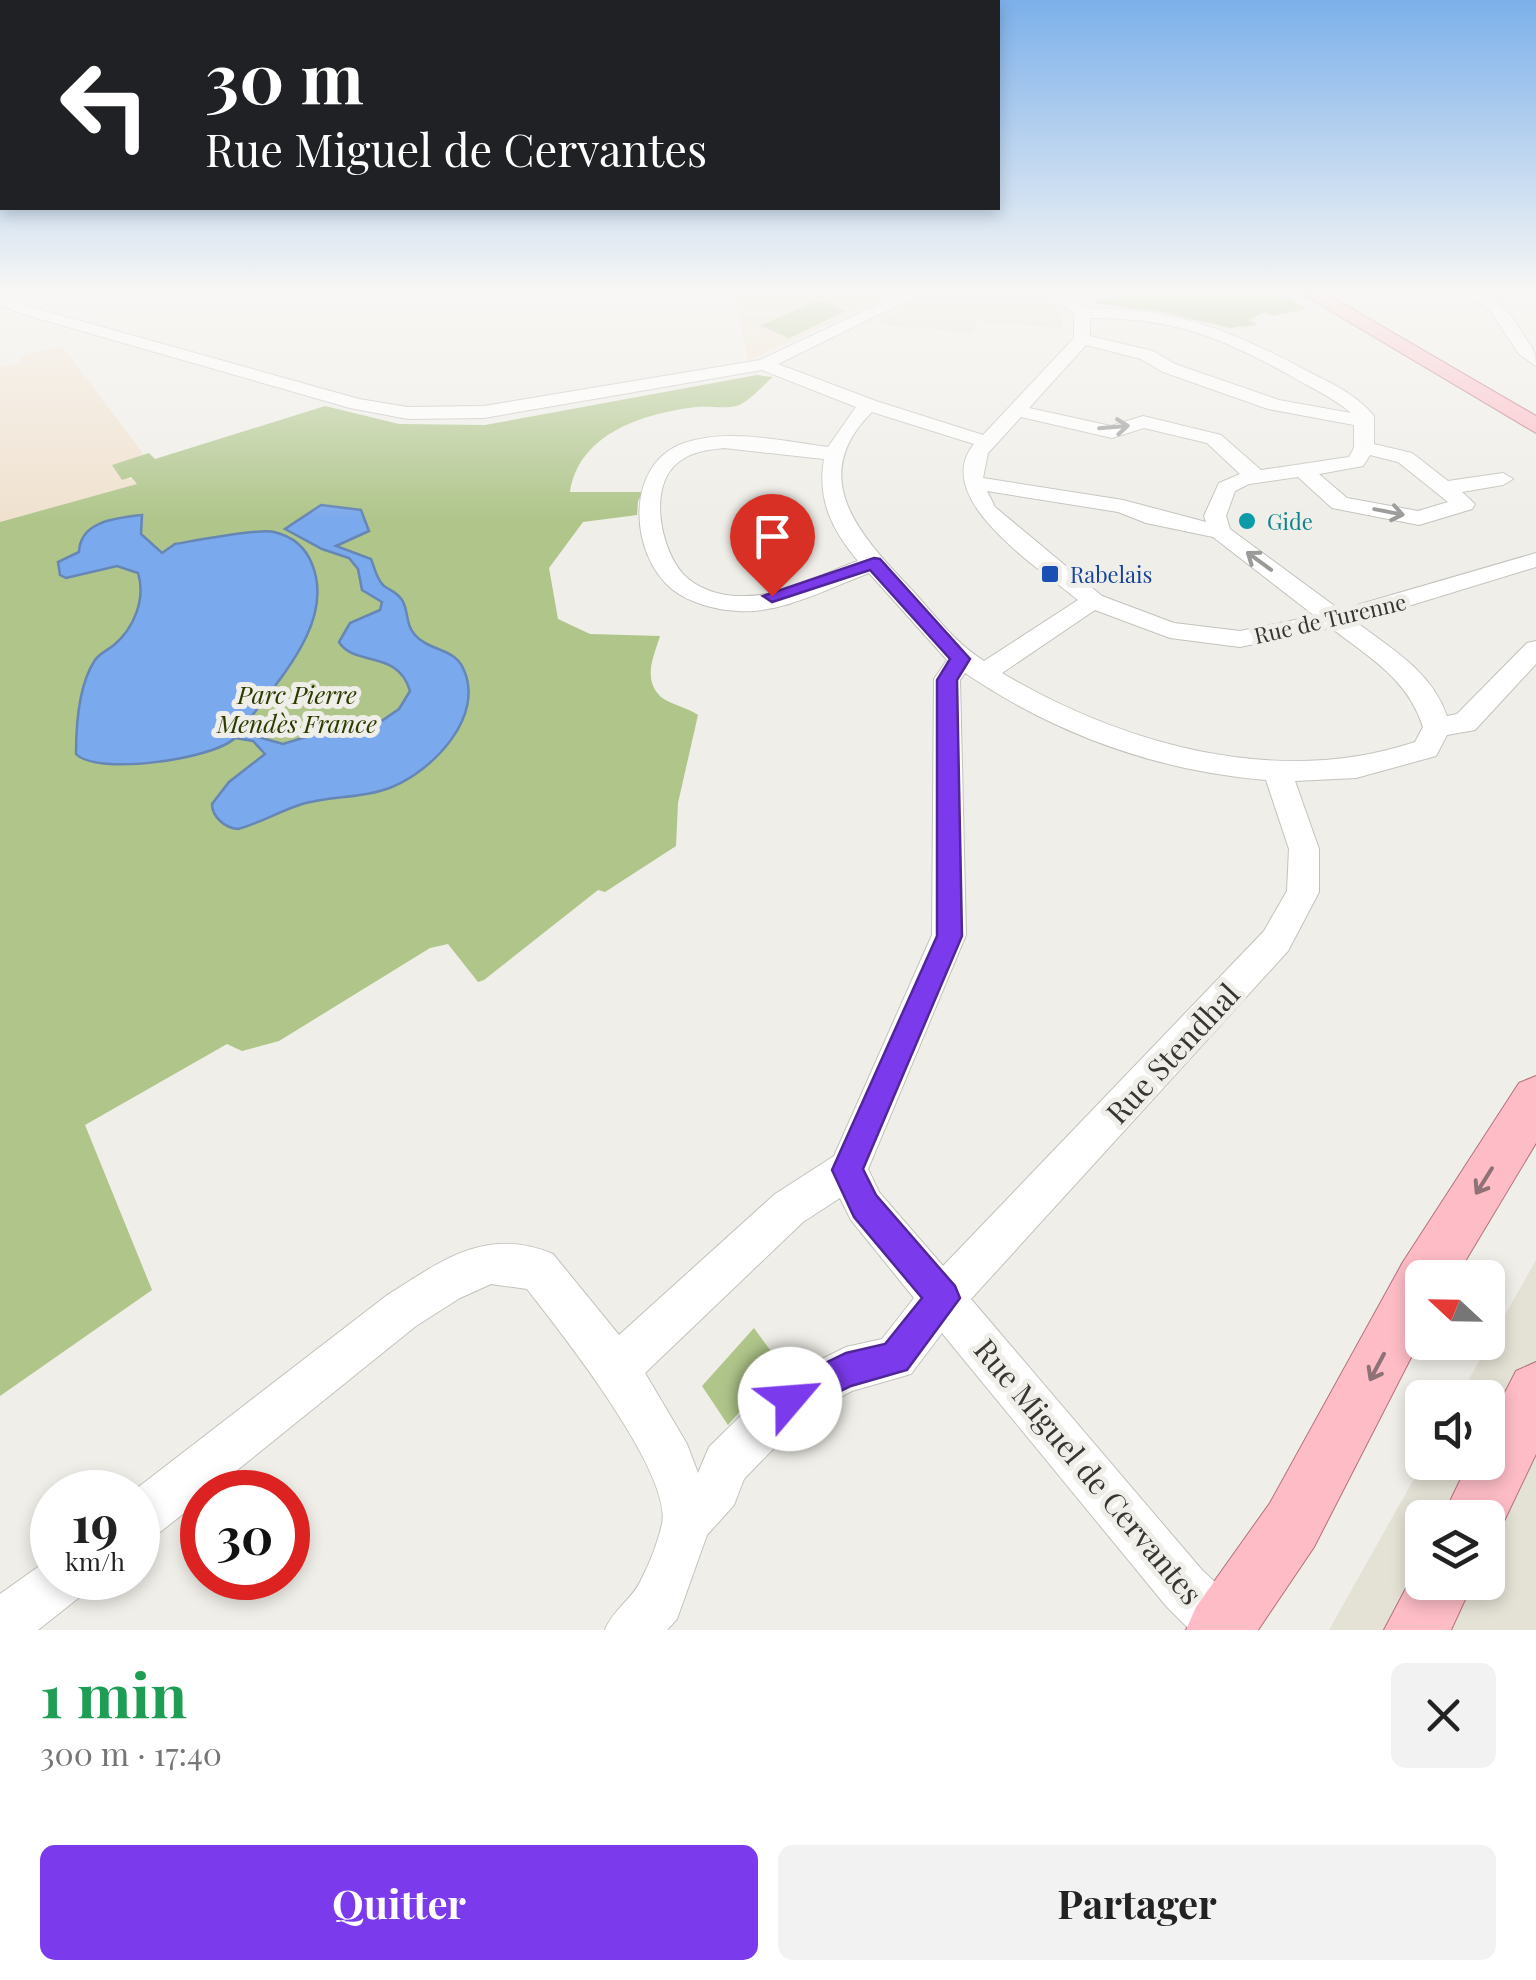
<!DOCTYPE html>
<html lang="fr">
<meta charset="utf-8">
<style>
body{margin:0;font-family:"Playfair Display",serif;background:#f2f2f2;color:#222;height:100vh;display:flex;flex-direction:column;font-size:38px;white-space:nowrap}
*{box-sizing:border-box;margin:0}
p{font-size:32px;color:#767676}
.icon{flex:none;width:55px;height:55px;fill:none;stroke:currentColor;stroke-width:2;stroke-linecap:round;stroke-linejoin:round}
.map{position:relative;height:1630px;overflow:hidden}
.side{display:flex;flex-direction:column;background:#fff;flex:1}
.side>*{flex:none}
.hud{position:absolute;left:0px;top:0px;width:1000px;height:210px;box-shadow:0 5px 15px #0003;background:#202124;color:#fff;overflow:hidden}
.needle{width:65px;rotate:292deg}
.buttons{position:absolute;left:1405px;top:1260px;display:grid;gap:20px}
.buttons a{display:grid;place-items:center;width:100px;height:100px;border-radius:15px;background:#fff;box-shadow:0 5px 15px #0003;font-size:50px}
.speed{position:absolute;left:30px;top:1470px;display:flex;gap:20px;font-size:50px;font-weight:700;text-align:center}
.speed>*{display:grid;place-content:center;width:130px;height:130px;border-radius:50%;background:#fff;box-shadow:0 5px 15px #0003;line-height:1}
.speed small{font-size:25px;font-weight:400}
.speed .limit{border:15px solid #d22;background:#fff;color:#111}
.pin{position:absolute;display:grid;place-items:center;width:85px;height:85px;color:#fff;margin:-102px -42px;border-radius:50% 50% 50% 0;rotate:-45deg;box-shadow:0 0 10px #0007}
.pin .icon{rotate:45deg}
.me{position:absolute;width:110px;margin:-55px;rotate:63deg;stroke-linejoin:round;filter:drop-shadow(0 0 8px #0008)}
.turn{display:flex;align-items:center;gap:35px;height:210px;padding:0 40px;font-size:45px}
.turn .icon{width:130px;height:130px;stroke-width:2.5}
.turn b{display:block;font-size:70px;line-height:85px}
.round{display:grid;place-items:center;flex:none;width:105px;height:105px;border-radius:15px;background:#f2f2f2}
.summary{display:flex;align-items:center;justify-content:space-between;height:170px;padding:0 40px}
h1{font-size:60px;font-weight:700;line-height:75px;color:#1e9e55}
.cta{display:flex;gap:20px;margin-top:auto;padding:20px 40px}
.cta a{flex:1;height:115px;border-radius:15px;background:#7c3aed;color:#fff;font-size:40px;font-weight:700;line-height:115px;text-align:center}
.cta a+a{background:#f2f2f2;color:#222}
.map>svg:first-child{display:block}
.built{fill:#e4e1d5;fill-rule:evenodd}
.education{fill:#f0e1ce}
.green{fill:#afc58a}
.water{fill:#7ba9ed;stroke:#6686b5;stroke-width:2.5}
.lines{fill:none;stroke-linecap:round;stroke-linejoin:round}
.minor-casing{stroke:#c3c2bc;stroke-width:2}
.major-casing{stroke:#b6707a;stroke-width:2}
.minor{fill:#fff;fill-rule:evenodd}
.major{fill:#fdbcc6;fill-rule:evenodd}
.oneway{stroke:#9a9a98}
.oneway2{stroke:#8f7275}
.route{fill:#7c3aed;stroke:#51269a;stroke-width:2.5}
.culture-dot{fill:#0f9aa8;stroke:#efeee8;stroke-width:4}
.transit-dot{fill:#1a4fb4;stroke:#efeee8;stroke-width:4}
.labels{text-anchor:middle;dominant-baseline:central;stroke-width:10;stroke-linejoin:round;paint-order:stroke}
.far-culture-label{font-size:22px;fill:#0d838f;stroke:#efeee8;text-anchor:start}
.far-transit-label{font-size:22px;fill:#164399;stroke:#efeee8;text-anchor:start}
.far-street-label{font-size:22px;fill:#353532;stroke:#efeee8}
.park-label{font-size:25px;font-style:italic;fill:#2b3b00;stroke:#efeee8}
.near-street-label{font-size:30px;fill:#353532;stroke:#efeee8}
</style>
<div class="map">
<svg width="1536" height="1630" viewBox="0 0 1536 1630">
<rect width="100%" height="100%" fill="#efeee8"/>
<path class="built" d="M 933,292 L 1042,292 L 1061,315 L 1063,328 L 976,321 L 973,333 L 882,325 L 879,320 Z
M 1536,1260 L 1536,1630 L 1329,1630 L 1423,1463 L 1488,1462 L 1488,1398 L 1459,1397 ZM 1422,1518 L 1488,1518 L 1488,1582 L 1422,1582 Z"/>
<path class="education" d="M 726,292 L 897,292 L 748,361 L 736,296 Z
M 62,346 L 144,455 L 112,465 L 138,484 L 0,522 L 0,367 L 22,362 L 18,360 L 27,354 Z"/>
<path class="green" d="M 1123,292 L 1279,292 L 1307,309 L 1272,316 L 1265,312 L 1249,320 L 1258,325 L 1230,328 L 1162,312 L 1093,303 Z
M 817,300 L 846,311 L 789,338 L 760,326 Z
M 757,375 L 773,377 C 763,385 748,403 736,406 C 725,409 709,406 697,407 C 644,413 579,433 570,492 L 643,492 L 638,501 L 637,515 L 583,522 L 549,568 L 558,619 L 590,634 L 660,636 C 654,656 642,679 661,697 C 671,705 687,707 698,715 L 678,803 L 676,846 L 605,892 L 598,890 L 484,980 L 478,982 L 448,944 L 430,948 L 279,1041 L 242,1051 L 227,1044 L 85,1125 L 152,1290 L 0,1396 L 0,522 L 137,484 L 131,477 L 122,480 L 112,465 L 149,453 L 155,459 L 325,406 L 399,424 L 485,425 Z
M 754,1328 L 781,1365 L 728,1425 L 702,1386 Z"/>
<path class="water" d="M 321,505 L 361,510 L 369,531 L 336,546 L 371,559 C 375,568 376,579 384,586 C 391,591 397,592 402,600 C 409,611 405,624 415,635 C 429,651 454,648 463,668 C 486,716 433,770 392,787 C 365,798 331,796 302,804 C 280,811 260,823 238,829 C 225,828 212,817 212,804 L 229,782 L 265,754 L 253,741 L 235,738 C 214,759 97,776 76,754 C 76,725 79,684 95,660 C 100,653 108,650 114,645 C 134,628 146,599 138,573 L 117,566 L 66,578 L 60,575 L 58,562 L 79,552 C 80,521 116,518 142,515 L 141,534 L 162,553 L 175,544 C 193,541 260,528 274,532 C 291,536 305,546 312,564 C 337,625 271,687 240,732 L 283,744 L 332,729 L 377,724 L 399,709 L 410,691 C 398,649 354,667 339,642 L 350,623 L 380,610 L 382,602 L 362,590 L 358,569 L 349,558 L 322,549 L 285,529 Z"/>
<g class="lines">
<defs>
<path id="minor" d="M 905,292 L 925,292 L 778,364 L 876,401 L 983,435 L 1074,338 L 1074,314 L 1051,292 L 1068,292 L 1086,308 C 1176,308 1231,330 1309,372 C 1333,384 1357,395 1374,416 L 1374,444 L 1412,453 L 1448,481 L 1503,473 L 1513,479 L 1503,485 L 1462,492 L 1475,504 L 1472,509 L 1419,525 L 1332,508 L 1298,477 L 1249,484 L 1235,491 L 1226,516 L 1230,529 L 1340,610 L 1536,553 L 1536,567 L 1356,622 C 1392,649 1432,672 1447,716 L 1457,714 L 1527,643 L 1536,641 L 1536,664 L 1475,730 L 1447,735 L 1436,756 L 1356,778 L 1295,781 L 1319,849 L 1319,892 L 1288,951 L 971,1299 L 1202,1570 L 1246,1611 L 1253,1630 L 1190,1630 L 1166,1606 L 942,1333 L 911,1374 L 852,1391 L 806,1415 L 744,1479 L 734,1505 L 707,1535 L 677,1619 L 667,1630 L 605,1630 C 613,1610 631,1600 640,1582 C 649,1565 658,1542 662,1524 C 673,1473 559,1330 527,1289 L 491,1284 L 460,1298 L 416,1326 L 210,1492 L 202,1492 L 202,1499 L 155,1536 L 138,1543 L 138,1492 L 132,1492 L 386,1296 C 441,1261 486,1226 553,1254 L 619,1335 L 775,1194 L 834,1156 L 932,935 L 934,679 L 947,660 L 869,573 C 829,588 781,614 738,611 C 716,610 690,603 673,590 C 629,555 624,464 684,443 C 730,428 781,441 828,447 L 856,407 L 762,370 L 484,418 L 408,419 L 350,408 L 26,315 L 0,305 L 0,294 L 38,309 L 359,399 L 408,407 L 484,406 L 760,360 ZM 1090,318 C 1171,317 1221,337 1291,376 C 1311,388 1333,397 1351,413 L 1279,400 L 1175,364 L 1153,351 L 1090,336 ZM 1086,345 L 1141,359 L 1163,372 L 1268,409 L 1354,425 L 1354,448 L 1349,457 L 1261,470 L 1221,435 L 1143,416 L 1111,426 L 1029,408 ZM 872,412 L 974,444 C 929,499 1041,569 1078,600 L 984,661 C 954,642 935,615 912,590 C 863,538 804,479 872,412 ZM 1021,417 L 1112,438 L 1144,428 L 1207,443 L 1240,474 L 1219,483 L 1204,516 L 1206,522 L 1123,500 L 983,478 L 988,453 ZM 724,448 L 824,459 C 817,500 832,530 858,561 C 821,574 780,598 740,596 C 720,596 697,589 683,574 C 660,548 647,484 680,461 C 693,451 708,450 724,448 ZM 1370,455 L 1398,462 L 1448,502 L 1418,511 L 1347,498 L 1319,474 L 1363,466 ZM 987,491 L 1118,512 L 1146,523 L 1213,537 L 1315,616 L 1240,631 L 1174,623 L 1102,596 L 995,507 ZM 1095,610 L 1170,638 L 1240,647 L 1331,628 C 1369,657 1408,679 1423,727 L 1415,742 C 1278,788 1123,745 1002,673 ZM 965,673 C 1055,734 1157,771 1266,780 L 1289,849 L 1287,891 L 1264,931 L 943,1266 L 879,1192 L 868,1169 L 966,935 L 960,680 ZM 840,1198 L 851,1220 L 914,1298 L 882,1339 L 846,1347 L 774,1383 L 709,1447 L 698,1473 L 687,1444 L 645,1373 L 803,1222 Z
M 1459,292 C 1495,291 1507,308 1524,336 C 1532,348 1536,351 1536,366 L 1519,354 L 1489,309 Z
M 52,1557 L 52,1578 L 88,1578 L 81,1596 L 38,1630 L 0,1630 L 0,1594 Z"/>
<path id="major" d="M 1299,292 L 1323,292 L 1536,416 L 1536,433 Z
M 1536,1076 L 1536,1143 L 1455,1278 L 1422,1278 L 1422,1336 L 1314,1547 L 1258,1630 L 1186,1630 L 1196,1607 L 1270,1503 L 1403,1262 L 1519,1083 Z
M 1536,1362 L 1536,1454 L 1495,1540 L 1488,1543 L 1488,1518 L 1442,1518 L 1469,1462 L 1488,1462 L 1488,1426 L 1516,1371 Z
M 1422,1558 L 1422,1582 L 1473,1582 L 1451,1630 L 1384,1630 Z"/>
</defs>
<use href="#minor" class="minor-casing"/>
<use href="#major" class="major-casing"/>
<use href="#minor" class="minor"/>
<use href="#major" class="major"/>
</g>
<defs><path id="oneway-shaft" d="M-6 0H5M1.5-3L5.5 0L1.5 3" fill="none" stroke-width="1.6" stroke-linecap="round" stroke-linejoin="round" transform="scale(2.5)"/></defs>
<g class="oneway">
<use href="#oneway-shaft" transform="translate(1114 427) rotate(-5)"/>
<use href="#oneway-shaft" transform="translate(1389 512) rotate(11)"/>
<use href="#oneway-shaft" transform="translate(1259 561) rotate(-144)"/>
</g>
<g class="oneway2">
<use href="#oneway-shaft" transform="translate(1484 1181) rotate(122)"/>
<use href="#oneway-shaft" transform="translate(1377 1367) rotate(118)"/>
</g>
<linearGradient id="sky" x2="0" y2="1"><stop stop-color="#7cb0ea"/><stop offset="0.56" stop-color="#f8f7f5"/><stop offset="1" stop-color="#f8f7f5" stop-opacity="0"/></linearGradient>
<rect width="1536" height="520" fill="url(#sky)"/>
<path class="route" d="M 874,558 L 880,559 L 970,659 L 957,680 L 962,936 L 863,1169 L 876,1195 L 955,1286 L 960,1298 L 907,1370 L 851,1386 L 790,1416 L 778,1411 L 773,1399 L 778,1386 L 846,1353 L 885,1344 L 922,1298 L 854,1217 L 832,1170 L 937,936 L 937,680 L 950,659 L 870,570 L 772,602 L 763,596 Z"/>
<circle class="culture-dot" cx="1247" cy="521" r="10"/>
<rect class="transit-dot" x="1040" y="564" width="20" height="20" rx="5"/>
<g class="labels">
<g class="far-culture-label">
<text x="1267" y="521">Gide</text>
</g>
<g class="far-transit-label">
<text x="1070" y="574">Rabelais</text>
</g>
<g class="far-street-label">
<text transform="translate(1330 618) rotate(-13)">Rue de Turenne</text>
</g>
<g class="park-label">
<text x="297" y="693">Parc Pierre<tspan x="297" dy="29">Mendès France</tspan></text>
</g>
<g class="near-street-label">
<text transform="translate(1172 1053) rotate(-47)">Rue Stendhal</text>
<text transform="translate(1089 1471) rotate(50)">Rue Miguel de Cervantes</text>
</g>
</g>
</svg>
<div class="buttons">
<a><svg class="needle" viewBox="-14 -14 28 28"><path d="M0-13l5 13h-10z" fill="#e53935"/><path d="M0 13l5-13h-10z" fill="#767676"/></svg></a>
<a><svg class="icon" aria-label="sound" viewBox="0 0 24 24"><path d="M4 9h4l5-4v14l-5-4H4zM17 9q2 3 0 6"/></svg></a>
<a><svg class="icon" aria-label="layers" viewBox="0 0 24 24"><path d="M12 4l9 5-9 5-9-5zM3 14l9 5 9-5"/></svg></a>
</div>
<div class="speed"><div>19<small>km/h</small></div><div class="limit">30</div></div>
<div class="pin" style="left:772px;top:596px;background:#d93025"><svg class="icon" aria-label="arrive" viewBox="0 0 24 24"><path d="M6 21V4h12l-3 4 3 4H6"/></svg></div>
<svg class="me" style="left:790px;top:1399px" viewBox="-20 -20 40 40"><circle r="19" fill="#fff"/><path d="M0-13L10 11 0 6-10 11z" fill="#7c3aed"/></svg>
<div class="hud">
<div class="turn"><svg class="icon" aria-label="left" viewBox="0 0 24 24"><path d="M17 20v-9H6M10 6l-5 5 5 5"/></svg><div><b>30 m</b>Rue Miguel de Cervantes</div></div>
</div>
</div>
<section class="side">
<div class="summary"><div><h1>1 min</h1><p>300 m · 17:40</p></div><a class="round"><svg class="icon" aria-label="close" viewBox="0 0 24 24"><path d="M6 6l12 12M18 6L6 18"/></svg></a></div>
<div class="cta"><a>Quitter</a><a>Partager</a></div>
</section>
